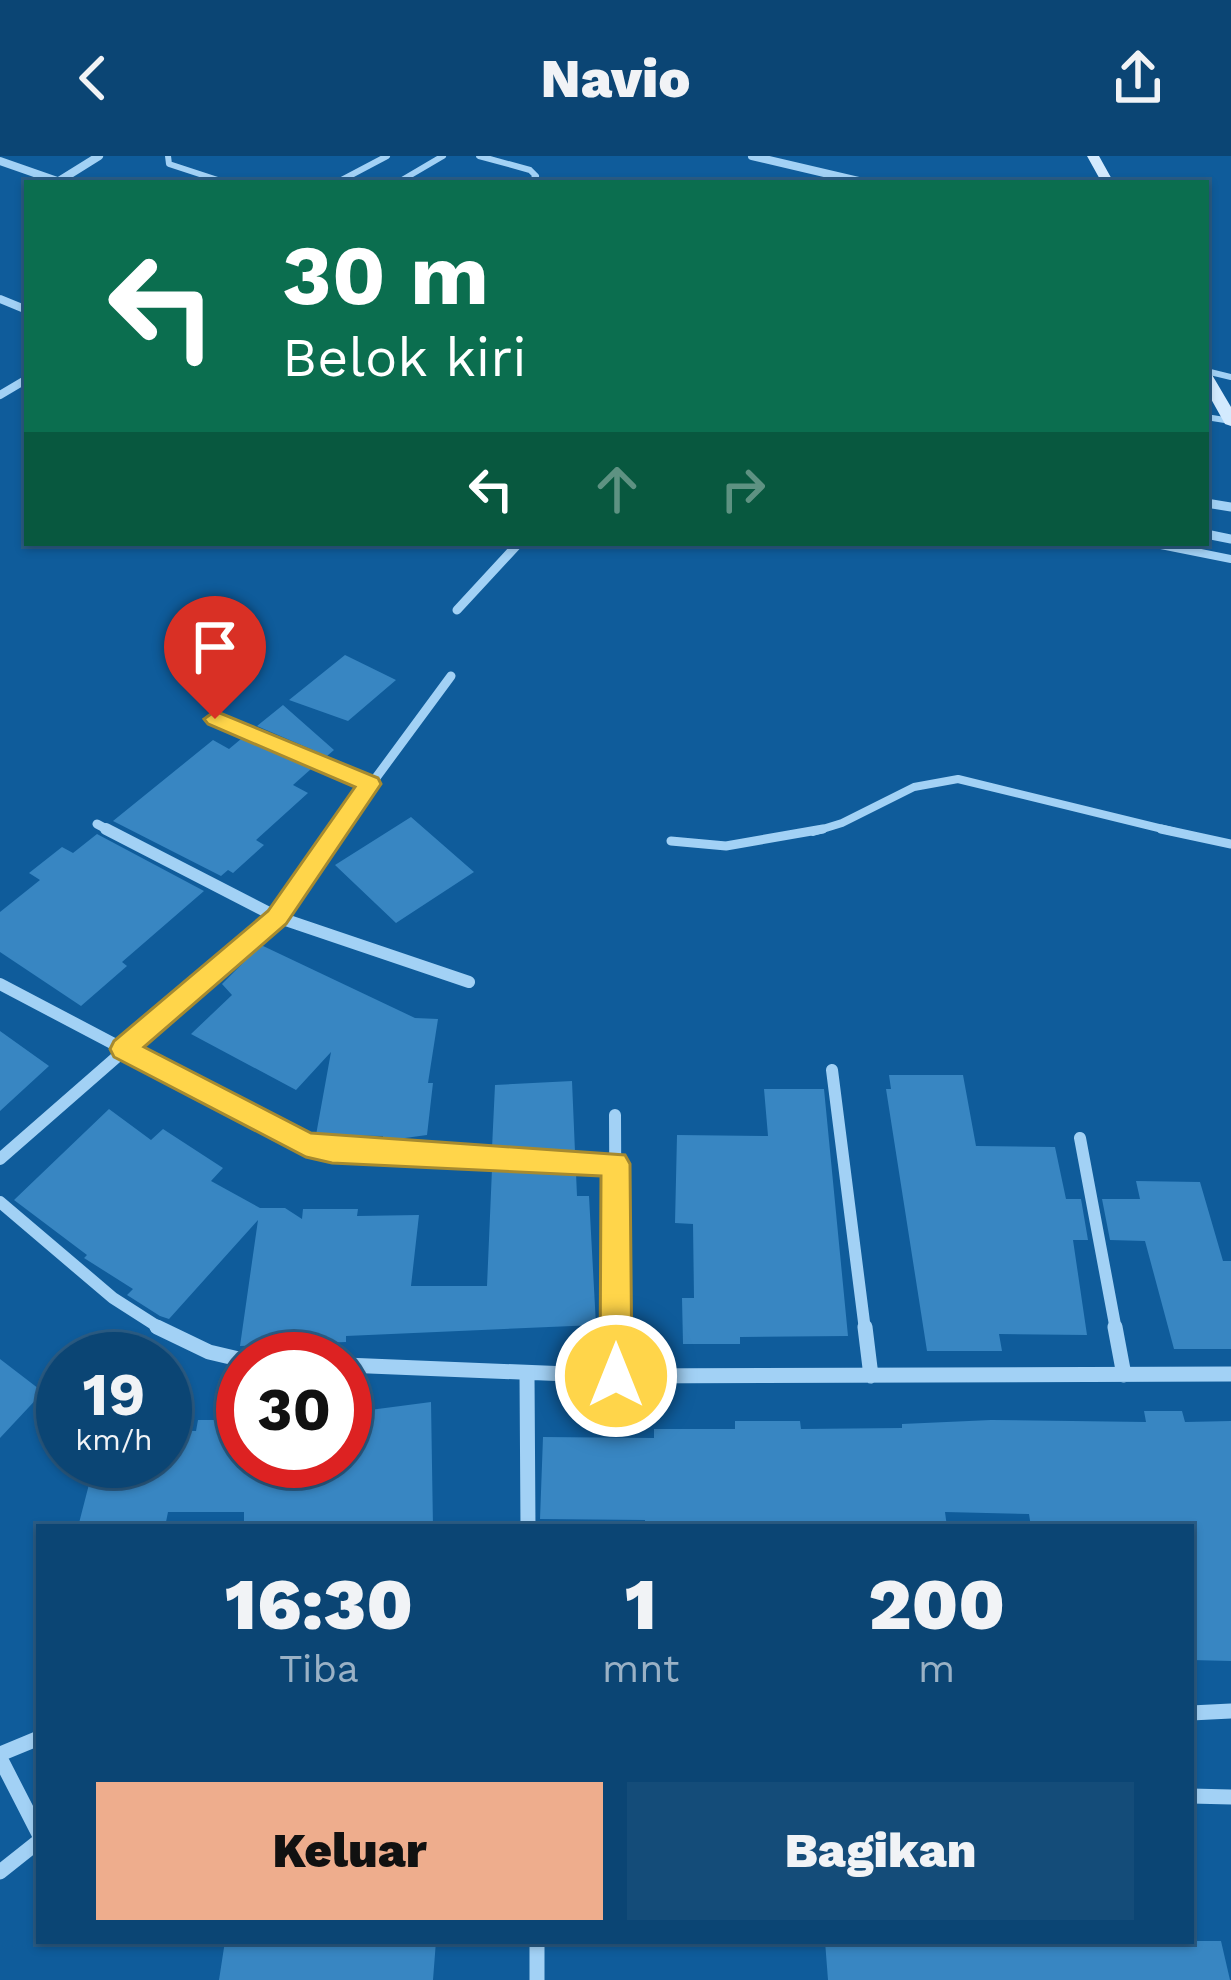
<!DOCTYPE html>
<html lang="id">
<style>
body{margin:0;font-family:"Work Sans",sans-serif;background:#144c79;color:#f1f3f6;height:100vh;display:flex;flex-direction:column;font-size:45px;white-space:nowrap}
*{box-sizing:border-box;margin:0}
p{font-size:39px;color:#9ab1c5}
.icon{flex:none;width:66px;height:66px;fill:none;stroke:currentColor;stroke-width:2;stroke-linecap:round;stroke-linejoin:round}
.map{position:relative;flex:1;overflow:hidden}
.details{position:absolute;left:36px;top:1368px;width:1158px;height:420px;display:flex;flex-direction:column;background:#0b4574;border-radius:0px;box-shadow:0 3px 9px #0004,0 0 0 3px #2b5d86}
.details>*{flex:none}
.top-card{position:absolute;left:24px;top:24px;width:1185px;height:366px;border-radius:0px;box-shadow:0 3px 9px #0004,0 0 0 3px #2b5d86;background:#0b6e4f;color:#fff;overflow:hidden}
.speed{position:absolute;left:36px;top:1176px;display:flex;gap:24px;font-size:60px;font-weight:700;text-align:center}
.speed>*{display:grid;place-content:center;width:156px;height:156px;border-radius:50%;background:#0b4574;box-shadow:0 3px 9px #0004,0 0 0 3px #2b5d86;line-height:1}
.speed small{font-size:30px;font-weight:400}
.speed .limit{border:18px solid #d22;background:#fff;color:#111}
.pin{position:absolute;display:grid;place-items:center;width:102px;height:102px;color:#fff;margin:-123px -51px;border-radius:50% 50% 50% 0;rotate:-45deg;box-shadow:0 0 12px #0007}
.pin .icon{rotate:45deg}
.me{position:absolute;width:132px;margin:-66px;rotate:0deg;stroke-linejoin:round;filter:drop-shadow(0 0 9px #0008)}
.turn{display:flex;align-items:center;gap:42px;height:252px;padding:0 60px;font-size:54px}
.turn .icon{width:156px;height:156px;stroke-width:2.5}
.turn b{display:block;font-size:84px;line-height:102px}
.lanes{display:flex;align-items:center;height:114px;padding:0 60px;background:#0003;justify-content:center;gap:60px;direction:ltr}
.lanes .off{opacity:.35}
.eta{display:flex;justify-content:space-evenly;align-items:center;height:204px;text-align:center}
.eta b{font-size:72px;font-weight:800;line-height:84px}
.action{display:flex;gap:24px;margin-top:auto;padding:24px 60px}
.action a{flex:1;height:138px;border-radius:0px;background:#eead8d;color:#111;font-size:48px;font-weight:800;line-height:138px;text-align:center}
.action a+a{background:#144c79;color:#f1f3f6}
header{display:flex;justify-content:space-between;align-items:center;height:156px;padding:0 60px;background:#0b4574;font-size:54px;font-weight:800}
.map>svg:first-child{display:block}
.building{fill:#3886c2}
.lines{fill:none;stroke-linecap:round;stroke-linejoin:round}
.lane-far2{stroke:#a2d1f5;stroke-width:6}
.lane-far1{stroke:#a2d1f5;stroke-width:8}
.lane{stroke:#a2d1f5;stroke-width:9}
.street-far3{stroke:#a2d1f5;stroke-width:8}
.street-far2{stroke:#a2d1f5;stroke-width:9}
.street-far1{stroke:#a2d1f5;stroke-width:12}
.street{stroke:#a2d1f5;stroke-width:15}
.secondary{fill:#d3eafe;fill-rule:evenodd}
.route{fill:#ffd54a;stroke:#a68a30;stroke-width:3}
</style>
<header><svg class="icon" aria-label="back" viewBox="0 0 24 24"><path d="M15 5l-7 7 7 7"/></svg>Navio<svg class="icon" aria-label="share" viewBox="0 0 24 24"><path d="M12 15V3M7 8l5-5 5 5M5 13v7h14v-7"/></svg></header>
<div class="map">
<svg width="1231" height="1824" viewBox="0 0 1231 1824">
<rect width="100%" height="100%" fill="#0f5c9b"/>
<path class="building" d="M 345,499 L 396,524 L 348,565 L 289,544 Z
M 283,549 L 334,594 L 327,600 L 257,570 Z
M 241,583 L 311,613 L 293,629 L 308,637 L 256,684 L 264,689 L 233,717 L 228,714 L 221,720 L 113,665 L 213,584 L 229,593 Z
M 411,661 L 474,716 L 396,767 L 335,709 Z
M 97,678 L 204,735 L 122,806 L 127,810 L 81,850 L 0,796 L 0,756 L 40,724 L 29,717 L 62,691 L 73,697 Z
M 261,789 L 415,862 L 438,863 L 428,927 L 433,927 L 427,979 L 383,985 L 383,980 L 316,979 L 331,896 L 296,934 L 191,878 L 232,839 L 222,828 Z
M 0,875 L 49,910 L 0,955 Z
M 889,919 L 963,919 L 976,990 L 1055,991 L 1066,1043 L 1081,1043 L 1088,1084 L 1073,1084 L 1087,1179 L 999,1178 L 1002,1195 L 927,1195 L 886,933 L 891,933 Z
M 572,925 L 575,996 L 492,992 L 495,929 Z
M 764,933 L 824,933 L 848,1180 L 740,1181 L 740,1188 L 683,1188 L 682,1142 L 694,1142 L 693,1068 L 675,1067 L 677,979 L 768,980 Z
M 109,953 L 151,984 L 163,973 L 223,1012 L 211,1025 L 260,1052 L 285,1052 L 302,1063 L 303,1053 L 358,1053 L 357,1060 L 419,1059 L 411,1130 L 487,1130 L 492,1013 L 576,1017 L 577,1040 L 589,1040 L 596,1169 L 346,1180 L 346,1186 L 240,1190 L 258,1064 L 169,1163 L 160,1160 L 127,1139 L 133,1133 L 84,1102 L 87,1099 L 14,1044 Z
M 1136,1025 L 1200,1026 L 1223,1105 L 1231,1105 L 1231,1193 L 1174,1193 L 1145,1085 L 1110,1084 L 1102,1043 L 1140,1043 Z
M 0,1203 L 43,1236 L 0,1282 Z
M 431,1246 L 433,1371 L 244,1371 L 244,1356 L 168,1356 L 165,1371 L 78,1371 L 95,1305 L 165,1305 L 165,1274 L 196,1275 L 198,1264 L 243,1264 L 243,1305 L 347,1305 L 347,1257 Z
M 1144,1255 L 1182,1255 L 1185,1266 L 1231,1265 L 1231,1505 L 1191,1504 L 1191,1371 L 1031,1371 L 1029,1358 L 945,1356 L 947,1371 L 645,1371 L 645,1364 L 540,1363 L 543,1281 L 654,1282 L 654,1273 L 735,1273 L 735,1265 L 800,1265 L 801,1273 L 902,1272 L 902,1268 L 991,1264 L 1146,1266 Z
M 225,1785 L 436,1785 L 433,1824 L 219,1824 Z
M 825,1785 L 1221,1785 L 1230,1824 L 828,1824 Z"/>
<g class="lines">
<path class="lane-far2" d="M 168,0 L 169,8 L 227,27
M 479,0 L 530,14 L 536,20 L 530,27
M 336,27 L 387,0
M 397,27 L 443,0
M 1206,215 L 1231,221
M 1206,261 L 1231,265"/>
<path class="lane-far1" d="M 1151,387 L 1231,403
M 813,676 L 842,667 L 914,631 L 958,623 L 1175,676"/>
<path class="lane" d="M 1161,673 L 1231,688
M 671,685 L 726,690 L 823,673"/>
<path class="street-far3" d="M 752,0 L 867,27
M 0,5 L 63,27
M 59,25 L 99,0
M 0,143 L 27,154
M 0,239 L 27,223"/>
<path class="street-far2" d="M 1206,347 L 1231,351
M 1206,378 L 1231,383
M 457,454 L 519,387
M 216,563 L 370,628
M 97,668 L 112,676
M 336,676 L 451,520"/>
<path class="street-far1" d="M 106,673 L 277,761 L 469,826
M 0,828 L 306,989 L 332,995 L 615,1008
M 832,914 L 865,1174
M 615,959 L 616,1174
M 1080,982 L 1116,1174
M 0,1003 L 277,761 L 338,673
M 0,1046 L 113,1142 L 163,1174"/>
<path class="street" d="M 157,1171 L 209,1196 L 243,1204
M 616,1171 L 616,1220
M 865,1171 L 871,1220
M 1115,1171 L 1124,1219
M 345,1209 L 616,1220 L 1231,1218
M 527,1218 L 528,1371
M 1191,1557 L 1231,1555
M 0,1598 L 39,1582
M 0,1602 L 39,1678
M 1191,1640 L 1231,1641
M 0,1716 L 39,1685
M 537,1785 L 537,1824"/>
<path class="secondary" d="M 1087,0 L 1099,0 L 1114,27 L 1102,27 Z
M 1206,215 L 1211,217 L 1231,251 L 1231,270 L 1225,268 L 1206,234 Z"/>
</g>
<path class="route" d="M 215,555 L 378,622 L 381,628 L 286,768 L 144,891 L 311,977 L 625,999 L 630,1008 L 632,1220 L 627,1231 L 616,1236 L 605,1231 L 600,1220 L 601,1020 L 332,1007 L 306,1001 L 114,901 L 110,893 L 114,885 L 268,755 L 355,631 L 208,568 L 204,563 Z"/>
</svg>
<div class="speed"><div>19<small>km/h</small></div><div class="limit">30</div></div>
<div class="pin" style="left:215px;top:563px;background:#d93025"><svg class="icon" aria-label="arrive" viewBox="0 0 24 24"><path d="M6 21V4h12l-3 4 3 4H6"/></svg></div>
<svg class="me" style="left:616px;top:1220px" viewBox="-20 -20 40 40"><circle r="17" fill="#ffd54a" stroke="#fff" stroke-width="3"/><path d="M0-11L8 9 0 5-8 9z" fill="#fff"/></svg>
<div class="top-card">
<div class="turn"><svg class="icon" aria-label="left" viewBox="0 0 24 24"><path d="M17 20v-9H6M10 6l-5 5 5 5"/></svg><div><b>30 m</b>Belok kiri</div></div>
<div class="lanes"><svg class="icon" aria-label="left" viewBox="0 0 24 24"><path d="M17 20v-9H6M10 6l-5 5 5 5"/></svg><svg class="icon off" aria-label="ahead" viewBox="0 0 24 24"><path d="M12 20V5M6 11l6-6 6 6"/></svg><svg class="icon off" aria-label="right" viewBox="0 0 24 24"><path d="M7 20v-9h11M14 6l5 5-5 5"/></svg></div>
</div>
<section class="details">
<div class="eta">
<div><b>16:30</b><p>Tiba</p></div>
<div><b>1</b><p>mnt</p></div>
<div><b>200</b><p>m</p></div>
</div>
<div class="action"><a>Keluar</a><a>Bagikan</a></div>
</section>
</div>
